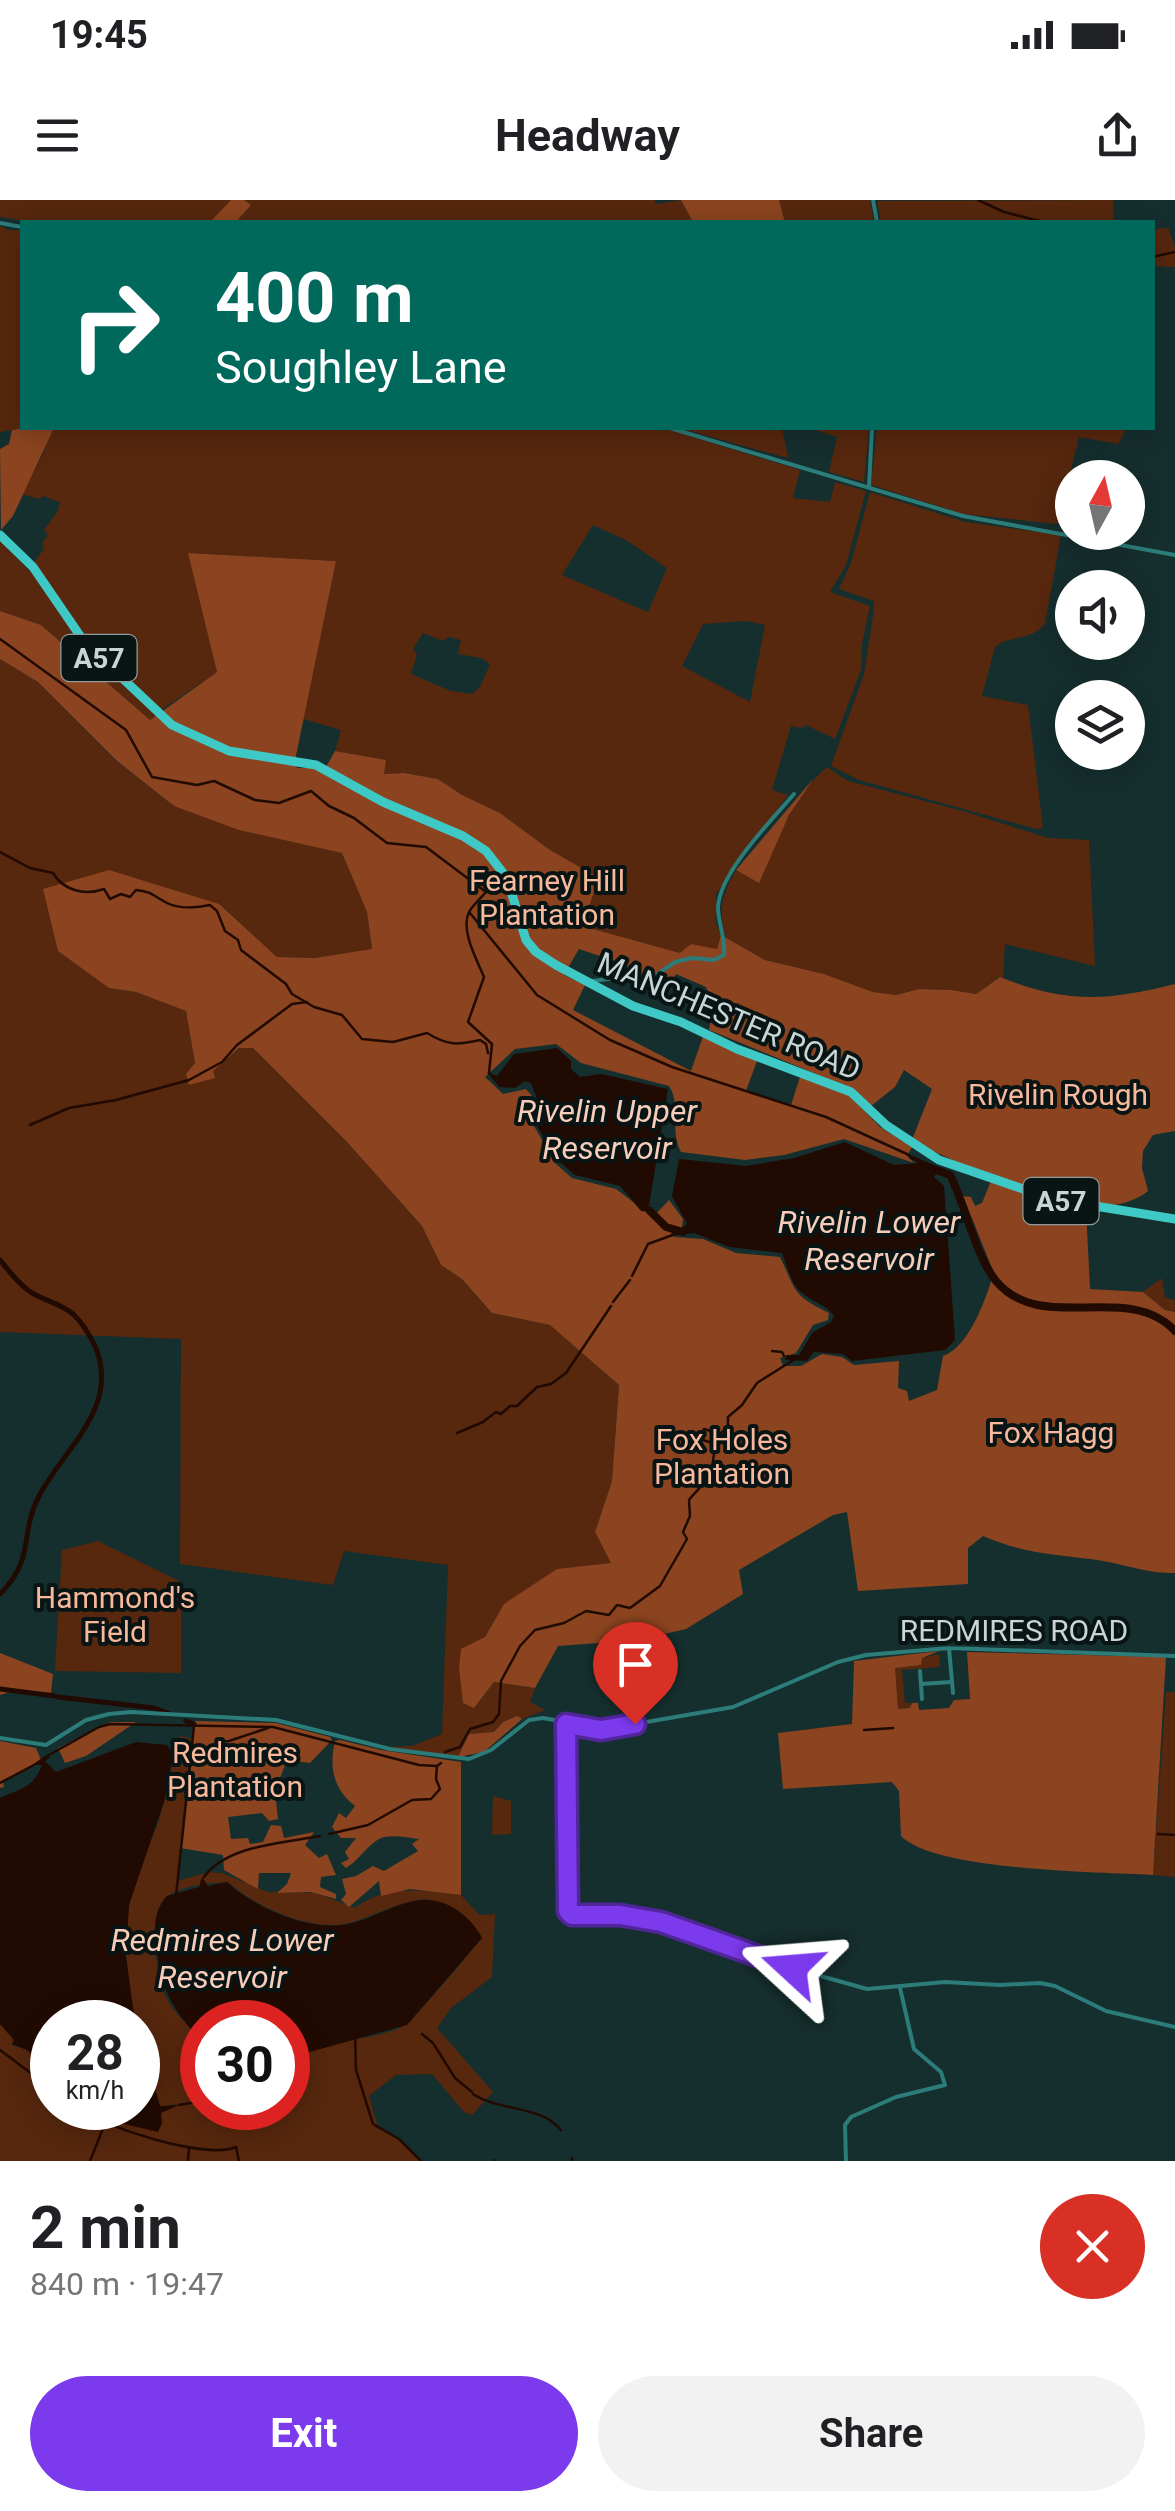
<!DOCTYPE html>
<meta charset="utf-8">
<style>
body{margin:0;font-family:Roboto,sans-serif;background:#f2f2f2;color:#202124;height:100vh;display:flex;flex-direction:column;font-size:38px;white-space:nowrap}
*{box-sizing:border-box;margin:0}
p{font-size:32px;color:#757577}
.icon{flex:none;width:55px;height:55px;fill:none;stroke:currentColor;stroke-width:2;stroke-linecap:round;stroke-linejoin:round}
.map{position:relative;height:1961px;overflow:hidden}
.side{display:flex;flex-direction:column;background:#fff;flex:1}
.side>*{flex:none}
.banner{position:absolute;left:20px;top:20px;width:1135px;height:210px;border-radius:0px;box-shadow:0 5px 25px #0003;background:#00695c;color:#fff;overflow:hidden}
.needle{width:65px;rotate:8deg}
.tools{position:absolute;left:1055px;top:260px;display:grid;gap:20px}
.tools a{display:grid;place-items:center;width:90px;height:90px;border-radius:50%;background:#fff;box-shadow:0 5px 25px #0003;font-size:50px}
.speed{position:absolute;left:30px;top:1800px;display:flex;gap:20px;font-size:50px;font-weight:700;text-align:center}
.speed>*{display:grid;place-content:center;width:130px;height:130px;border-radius:50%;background:#fff;box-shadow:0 5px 25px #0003;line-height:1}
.speed small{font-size:25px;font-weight:400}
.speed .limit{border:15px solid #d22;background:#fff;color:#111}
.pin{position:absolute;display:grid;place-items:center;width:85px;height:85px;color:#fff;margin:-102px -42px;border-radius:50% 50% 50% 0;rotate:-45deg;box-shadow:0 0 10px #0007}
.pin .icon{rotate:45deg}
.me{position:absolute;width:110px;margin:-55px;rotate:289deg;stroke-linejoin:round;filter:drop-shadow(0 0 8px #0008)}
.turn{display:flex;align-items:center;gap:35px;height:210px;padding:0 30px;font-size:45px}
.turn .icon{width:130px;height:130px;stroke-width:2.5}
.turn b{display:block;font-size:70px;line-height:85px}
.round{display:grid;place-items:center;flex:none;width:105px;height:105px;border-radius:52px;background:#f2f2f2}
.head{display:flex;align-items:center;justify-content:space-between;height:170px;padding:0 30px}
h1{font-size:60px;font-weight:700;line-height:75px}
.action{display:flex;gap:20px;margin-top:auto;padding:20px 30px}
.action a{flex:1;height:115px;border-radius:60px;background:#7c3aed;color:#fff;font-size:40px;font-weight:700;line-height:115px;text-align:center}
.action a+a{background:#f2f2f2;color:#202124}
.status{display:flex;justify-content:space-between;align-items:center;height:70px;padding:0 50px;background:#fff;direction:ltr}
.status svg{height:28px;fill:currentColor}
header{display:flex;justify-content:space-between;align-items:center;height:130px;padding:0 30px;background:#fff;font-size:45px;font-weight:700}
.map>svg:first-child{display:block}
.green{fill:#57270e;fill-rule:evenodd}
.forest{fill:#8b441f}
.water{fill:#210a02}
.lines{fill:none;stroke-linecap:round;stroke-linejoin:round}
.stream{stroke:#210a02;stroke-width:2.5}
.canal{stroke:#210a02;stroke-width:5}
.river{stroke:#210a02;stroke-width:8}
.minor{stroke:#2c7c7a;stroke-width:4}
.primary{stroke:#3fc9c6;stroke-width:9}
.route-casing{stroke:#51269a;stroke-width:25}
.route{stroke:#7c3aed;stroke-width:18}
.labels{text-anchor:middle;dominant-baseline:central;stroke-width:8;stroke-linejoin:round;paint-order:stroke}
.shield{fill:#091414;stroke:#8e9c9b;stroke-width:2.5}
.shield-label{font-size:28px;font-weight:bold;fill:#c7d6d5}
.park-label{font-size:30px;fill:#f7b89b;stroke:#091414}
.street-label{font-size:30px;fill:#c7d6d5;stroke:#091414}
.water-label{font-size:32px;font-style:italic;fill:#f7ccb9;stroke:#091414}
</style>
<div class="status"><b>19:45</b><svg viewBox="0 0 49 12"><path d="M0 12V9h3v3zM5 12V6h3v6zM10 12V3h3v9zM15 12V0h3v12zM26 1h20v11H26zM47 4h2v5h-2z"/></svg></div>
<header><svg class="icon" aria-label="menu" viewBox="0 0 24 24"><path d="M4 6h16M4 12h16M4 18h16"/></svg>Headway<svg class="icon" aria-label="share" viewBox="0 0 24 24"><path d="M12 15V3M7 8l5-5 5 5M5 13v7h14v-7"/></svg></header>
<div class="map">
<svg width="1175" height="1961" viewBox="0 0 1175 1961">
<rect width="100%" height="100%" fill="#152f2e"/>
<path class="green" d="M 0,0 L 231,0 L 210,22 L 33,22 L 0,17 Z
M 244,0 L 654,0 L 657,4 L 681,0 L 693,22 L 236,22 L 251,5 Z
M 779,0 L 870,0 L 874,22 L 785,22 Z
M 1113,0 L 1114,22 L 881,22 L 877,1 Z
M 0,26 L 9,30 L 22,30 L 22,228 L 25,228 L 0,232 Z
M 1168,28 L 1175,47 L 1175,67 L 1153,66 L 1152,29 Z
M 52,228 L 663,228 L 800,270 L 793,298 L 830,302 L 835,282 L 866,291 L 846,365 L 830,392 L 870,406 L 862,444 L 861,470 L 835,539 L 806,525 L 801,528 L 791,526 L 772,590 L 788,595 L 716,694 L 716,724 L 721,735 L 717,749 L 680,753 L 581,726 L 598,678 L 550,650 L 500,613 L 462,595 L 438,579 L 404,573 L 383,574 L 385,560 L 335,551 L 341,530 L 303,519 L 336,361 L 189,353 L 217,472 L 161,510 L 77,427 L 34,362 L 44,349 L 42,343 L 48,335 L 44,330 L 58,311 L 60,302 L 43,296 L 39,299 L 22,294 L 43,254 ZM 593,325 L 626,340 L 667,368 L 648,412 L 562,375 ZM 746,421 L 765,425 L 750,502 L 682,466 L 703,424 ZM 423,433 L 443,441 L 449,437 L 461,440 L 458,454 L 481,458 L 490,464 L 480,487 L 472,494 L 451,491 L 411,474 L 417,455 L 413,449 Z
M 679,228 L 782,228 L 788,258 Z
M 808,228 L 869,228 L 864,282 L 829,272 L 837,237 Z
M 877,228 L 1127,228 L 1118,244 L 1079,237 L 1057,324 L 963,314 L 871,285 Z
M 870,292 L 965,322 L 1061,335 L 1045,424 C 1028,443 1009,434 995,447 L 982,496 L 1028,505 L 1043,628 L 1036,629 L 859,580 L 831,566 L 864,474 L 874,409 L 874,401 L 839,389 L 851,363 Z
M 0,340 L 37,379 L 89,454 L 156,515 L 150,520 L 41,425 L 0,411 Z
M 0,459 L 38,482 L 116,561 L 174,606 L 342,653 L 367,712 L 372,750 L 315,758 L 277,757 L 219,704 L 109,788 L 136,792 L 186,811 L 195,864 L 214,877 L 212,871 L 240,848 L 253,848 L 347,942 L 422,1026 L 441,1065 L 462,1079 L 492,1113 L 550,1125 L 619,1185 L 612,1281 L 595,1332 L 612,1363 L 504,1404 L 485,1437 L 475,1507 L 494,1482 L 535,1488 L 530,1502 L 545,1510 L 522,1519 L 517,1516 L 503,1522 L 494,1532 L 469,1534 L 458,1557 L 389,1547 L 412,1546 L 442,1534 L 448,1365 L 344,1351 L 333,1385 L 180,1364 L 181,1139 L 0,1132 Z
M 827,567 L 848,581 L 963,611 L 1048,638 L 1089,640 L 1095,766 L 1005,744 L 1003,779 L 999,777 L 976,794 L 951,790 L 919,789 L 896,795 L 873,792 L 824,774 L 765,760 L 726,738 C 718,710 721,696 736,670 L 759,682 C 777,642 792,597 827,567 Z
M 1162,1078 L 1165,1098 L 1175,1100 L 1175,1112 L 1165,1110 L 1143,1092 Z
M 98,1341 L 181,1382 L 181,1473 L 55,1471 L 62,1350 Z
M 939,1454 L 940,1467 L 902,1470 L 905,1503 L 912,1503 L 910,1508 L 898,1509 L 894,1468 L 921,1465 L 921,1458 Z
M 1166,1492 L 1175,1492 L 1175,1677 L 1153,1675 Z
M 180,1536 L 193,1539 L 177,1681 L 209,1672 L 222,1673 L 268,1692 L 316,1693 L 355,1708 C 385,1684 426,1690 461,1695 L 479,1715 L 495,1714 L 492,1777 L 451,1808 L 437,1828 L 493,1892 L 472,1915 L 464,1912 L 432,1874 L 396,1875 L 369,1896 L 378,1928 L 399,1939 L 421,1961 L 0,1961 L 0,1824 L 14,1840 L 12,1845 L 27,1850 L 52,1872 L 52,1908 L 97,1908 L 124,1924 L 177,1904 L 160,1907 L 131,1801 L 126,1756 L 127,1721 L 131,1691 L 159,1620 ZM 228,1682 C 255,1707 315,1734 353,1722 C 378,1714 401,1700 429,1699 L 482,1736 C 474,1749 412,1823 400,1828 C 364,1842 322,1840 288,1858 L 288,1908 L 202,1908 L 202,1840 C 189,1827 176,1815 167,1799 C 156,1777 145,1710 169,1695 C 185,1685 210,1683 228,1682 Z
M 493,1596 L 511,1601 L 511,1634 L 492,1635 Z"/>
<path class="forest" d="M 231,0 L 244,0 L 251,5 L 236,22 L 210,22 Z
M 681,0 L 779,0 L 785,22 L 693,22 Z
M 25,228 L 52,228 L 53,230 L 13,316 L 1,330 L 0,249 L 9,244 L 12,230 Z
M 188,353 L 336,361 L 296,556 L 297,568 L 326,567 L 335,551 L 386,560 L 384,574 L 404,573 L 438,579 L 462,595 L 500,613 L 550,650 L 599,678 L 582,726 L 680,753 L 691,744 L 717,749 L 721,735 L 765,760 L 824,774 L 873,792 L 896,795 L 919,789 L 951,790 L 976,794 L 1000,777 C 1067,804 1106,801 1175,784 L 1175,931 L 1153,935 L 1143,951 L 1142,968 L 1148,991 C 1140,998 1124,1004 1113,1005 C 1070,1009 951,963 912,940 L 932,889 L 904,870 L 895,887 L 871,906 L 853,889 L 709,830 L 713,807 L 706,787 L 676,774 L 669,787 L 662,785 L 655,776 L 627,775 L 627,765 L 579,749 L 564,775 L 585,785 L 573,810 L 691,871 L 703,836 L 757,861 L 746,891 L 791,905 L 800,877 L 849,895 L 880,927 L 912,947 L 907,956 L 914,963 L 844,939 L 784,955 L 745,960 L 681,952 C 669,931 682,906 669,886 L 581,863 L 556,844 L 515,849 L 485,877 L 503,894 L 526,889 L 532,896 L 531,921 L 556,964 L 572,978 L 616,989 L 653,1017 L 669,1000 L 683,1019 L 682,1027 L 671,1033 L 674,1037 L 703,1039 L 736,1053 L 780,1057 C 797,1092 791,1094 829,1113 L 828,1120 L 813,1125 L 796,1153 L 780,1158 L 783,1166 L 801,1166 L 822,1154 L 842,1157 L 854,1165 L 899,1161 L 898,1188 L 907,1191 L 909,1201 L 937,1190 L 943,1156 C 970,1147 986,1097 994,1073 L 963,996 L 971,997 L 975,1006 L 982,1003 L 991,981 L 1068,1006 L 1086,1009 L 1090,1089 L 1143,1092 L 1165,1110 L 1175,1112 L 1175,1373 C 1144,1374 1120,1362 1090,1359 C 1048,1354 1023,1353 983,1336 L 968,1348 L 968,1384 L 858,1391 L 847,1312 L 833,1315 L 739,1370 L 743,1394 L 686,1429 L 639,1440 L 558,1446 L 535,1488 L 494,1482 L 474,1508 L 463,1503 L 459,1467 L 461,1449 L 485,1437 L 504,1404 L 557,1369 L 611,1363 L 595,1332 L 612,1281 L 619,1185 L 550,1125 L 492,1113 L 462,1079 L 441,1065 L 422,1026 L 347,942 L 253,848 L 239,848 L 213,871 L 215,878 L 189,885 L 186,874 L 195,863 L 186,811 L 136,792 L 109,788 L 58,751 L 43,689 L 109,670 L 219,704 L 277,757 L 315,758 L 372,749 L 367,712 L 342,653 L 239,630 L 174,606 L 117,561 L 38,482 L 0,459 L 0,411 L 41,425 L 150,520 L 217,472 Z
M 814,578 L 789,615 L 759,683 L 736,670 Z
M 939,1451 L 922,1458 L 921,1465 L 895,1468 L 898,1509 L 910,1508 L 912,1503 L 918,1503 L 919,1510 L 949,1508 L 954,1500 L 970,1499 L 967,1452 L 1166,1457 L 1153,1675 C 1101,1672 935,1671 901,1636 L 899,1591 L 892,1582 L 783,1589 L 778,1533 L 852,1524 L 854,1461 Z
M 0,1453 L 53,1474 L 51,1493 L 17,1490 L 0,1495 Z
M 517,1516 L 522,1519 L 484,1552 L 458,1557 L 469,1534 L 494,1532 L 503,1522 Z
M 195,1521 L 276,1523 L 330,1537 L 332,1540 L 310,1563 L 287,1560 L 275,1591 L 278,1619 L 269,1621 L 262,1613 L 228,1617 L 231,1639 L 248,1638 L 250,1644 L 263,1642 L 271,1625 L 281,1626 L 284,1638 L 314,1632 L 305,1645 L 319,1658 L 327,1654 L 336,1675 L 321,1677 L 320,1687 L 336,1694 L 336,1699 L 311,1692 L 277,1693 L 287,1684 L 291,1673 L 259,1673 L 258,1689 L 224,1670 L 223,1655 L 180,1648 Z
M 110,1522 L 136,1522 L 86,1556 L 65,1563 L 58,1548 Z
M 340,1540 L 381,1550 L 461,1562 L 461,1695 L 410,1689 L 381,1696 L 379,1681 L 349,1707 L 341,1700 L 346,1694 L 342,1679 L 356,1676 L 373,1666 L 384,1671 L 418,1651 L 412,1644 L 419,1639 C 409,1638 395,1635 385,1637 C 370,1640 360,1660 346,1668 L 341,1663 L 349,1659 L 345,1652 L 356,1638 L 341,1638 L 332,1627 L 339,1613 L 346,1618 L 355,1606 C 333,1589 329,1567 335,1541 Z
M 0,1541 L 36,1548 L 41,1560 L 3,1582 L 4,1587 L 0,1588 Z"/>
<path class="water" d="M 557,848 L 571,861 L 571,869 L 580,877 L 602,874 L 668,889 L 648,1012 L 641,1011 L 620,986 L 575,975 L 557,960 L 535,923 L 537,899 L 531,883 L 525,881 L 515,888 L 499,887 L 487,872 L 497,876 L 514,854 Z
M 845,942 L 894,965 L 918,963 L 909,958 L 910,955 L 946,970 L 946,975 L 936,974 L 934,977 L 944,986 L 955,1140 L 945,1150 L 852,1161 L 843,1154 L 814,1152 L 807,1161 L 785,1160 L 786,1155 L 799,1155 L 812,1133 L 831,1122 L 834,1116 C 826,1104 811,1102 800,1091 C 790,1082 787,1065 782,1053 L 729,1047 L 694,1033 L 678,1035 L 676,1032 L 687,1024 L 672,996 L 679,959 L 746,966 L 794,958 Z
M 136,1542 L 167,1545 L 173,1553 L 164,1602 L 129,1705 L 126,1756 L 135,1822 L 52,1822 L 52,1872 L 27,1850 L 12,1844 L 14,1840 L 0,1824 L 0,1598 C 19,1589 34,1588 42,1565 L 32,1565 L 48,1554 L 50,1558 L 45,1561 L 56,1572 Z
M 202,1677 L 208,1686 L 227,1682 C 255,1708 309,1732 348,1724 C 386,1716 418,1684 457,1710 C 467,1717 477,1727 482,1738 L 407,1825 L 288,1858 L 288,1822 L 202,1822 L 202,1840 C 171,1810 159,1785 156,1741 C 154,1724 155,1709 167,1696 L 199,1687 Z
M 138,1831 L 160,1906 L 179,1905 L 161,1913 L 162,1923 L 158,1932 L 124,1924 L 97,1908 L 138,1908 Z"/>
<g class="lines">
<path class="stream" d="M 978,0 L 1004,12 L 1043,22
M 1152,57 L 1175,52
M 0,439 L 126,530 L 152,577 L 197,585 L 214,581 L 255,600 L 279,603 L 311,591 L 329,606 L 354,618 L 387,643 L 426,647 L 486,692 C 481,698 473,705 469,712 C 460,730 477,760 484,777 L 468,822 L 492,844 L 489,873
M 0,652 L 30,668 L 53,673 C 63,690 84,696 104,689 L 110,699 L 121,694 L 130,697 L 136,690 C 151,691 155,697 167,703 C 179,709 197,708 210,705 L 217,711 L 225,731 L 238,740 L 241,750 L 286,784 L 292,794 L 314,807 L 342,815 L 362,839 L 393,842 L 427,833 C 448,846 458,845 480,840 L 486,844 L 488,853
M 470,713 L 537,795 L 610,840 L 672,867 L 826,917 L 909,955
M 30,925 L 69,908 L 116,900 L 189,880 L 222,862 L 237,845 L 292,804 L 307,802
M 632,1076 L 648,1044 L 678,1033
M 613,1102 L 630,1080
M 772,1151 L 782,1152 L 784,1156
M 704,1229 L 717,1233
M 457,1233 L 483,1222 L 496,1212 L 501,1214 L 510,1206 L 517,1206 L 537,1187 L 551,1184 L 566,1173 L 611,1106
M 700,1239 L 712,1243
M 864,1530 L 893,1528
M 217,1542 L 229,1541 L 268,1528
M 445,1552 L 460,1547 L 470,1529 L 493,1522 L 499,1514 L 501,1481 L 520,1446 L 535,1430 L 564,1423 L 586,1411 L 609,1415 L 617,1405 L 630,1408 L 660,1386 L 687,1339 L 683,1332 L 690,1316 L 689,1300 C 696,1291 705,1284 710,1273 C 717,1255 710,1239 728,1227 L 728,1217 L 742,1205 L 757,1183 L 795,1159
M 49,1555 L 99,1527 L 110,1524 L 273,1527 L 419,1565 L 437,1566
M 0,1583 L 34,1565
M 329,1634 L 368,1625 L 412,1600 L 431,1599 L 440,1589 L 436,1579 L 437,1566 L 441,1563
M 1158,1634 L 1175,1635
M 204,1677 C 227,1645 284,1643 320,1636
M 176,1696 L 194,1526
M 422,1834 L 433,1843 L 455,1878 L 472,1892
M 355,1836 L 356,1870 L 373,1924 L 399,1939 L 421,1961
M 0,1850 L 52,1889
M 473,1894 C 500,1912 539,1904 561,1930
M 179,1905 L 202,1901
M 76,1908 C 104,1927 205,1960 236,1947 L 239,1961
M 494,1960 L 494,1961
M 90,1961 L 104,1926
M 188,1961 L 189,1948
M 571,1961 L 572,1958"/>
<path class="canal" d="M 0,1060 C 10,1072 19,1085 32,1093 C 46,1101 61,1104 73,1114 C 83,1123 89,1134 95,1146 C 121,1207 64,1248 39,1296 C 19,1334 36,1358 0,1394
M 0,1489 L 55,1496
M 58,1497 L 154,1508 L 170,1514
M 186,1521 L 194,1524"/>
<path class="river" d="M 939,971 L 950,975 C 966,1006 975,1055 996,1081 C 1042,1136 1128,1080 1175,1131
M 650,1011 L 666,1027 L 683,1032"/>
<path class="minor" d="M 873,0 L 877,22
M 0,23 L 22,27
M 670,228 L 963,316 L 1175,355
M 869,287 L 872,228
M 592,781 L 624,777 L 649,780 L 675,762 L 692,758 L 714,760 L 724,755 C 726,739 718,724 718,707 C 720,672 771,621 794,594
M 949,1448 L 953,1493
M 920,1471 L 922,1499
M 921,1484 L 951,1482
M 566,1525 L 566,1700 L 570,1714 L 620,1715 L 661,1722 L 774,1763 L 867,1789 L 945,1782 L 1000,1785 L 1040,1783 L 1055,1786 L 1106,1811 L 1175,1827
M 0,1538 L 46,1545 L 86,1520 L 109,1514 L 131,1512 L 276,1520 L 390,1549 L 469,1559 L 491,1550 L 529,1520 L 543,1518 L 606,1529 L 733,1507 L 838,1462 L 866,1455 L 949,1448 L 1175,1456
M 846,1961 L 845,1925 L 851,1917 L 896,1897 L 945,1885 L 941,1872 L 914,1849 L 900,1788"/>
<path class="primary" d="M 0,335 L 33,367 L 85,443 L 172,525 L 229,551 L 316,565 L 383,602 L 463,636 L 486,651 L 507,678 L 526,740 L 536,752 L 556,765 L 633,806 L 681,822 L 737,849 L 851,892 L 886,925 L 939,960 L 1052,999 L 1175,1019"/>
</g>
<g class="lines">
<defs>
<path id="route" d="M 635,1524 L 601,1530 L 566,1524 L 568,1711 L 572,1715 L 620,1715 L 661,1722 L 792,1768"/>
</defs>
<use href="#route" class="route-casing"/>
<use href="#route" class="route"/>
</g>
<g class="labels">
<g class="shield">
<rect x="61.5" y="435" width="75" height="46" rx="8"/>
<rect x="1023.5" y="978" width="75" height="46" rx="8"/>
</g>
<g class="shield-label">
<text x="99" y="458">A57</text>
<text x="1061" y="1001">A57</text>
</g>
<g class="park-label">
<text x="547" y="680">Fearney Hill<tspan x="547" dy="34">Plantation</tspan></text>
<text x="1058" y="894">Rivelin Rough</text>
<text x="1051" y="1232">Fox Hagg</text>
<text x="722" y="1239">Fox Holes<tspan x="722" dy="34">Plantation</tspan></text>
<text x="115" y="1397">Hammond's<tspan x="115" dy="34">Field</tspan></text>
<text x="235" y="1552">Redmires<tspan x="235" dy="34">Plantation</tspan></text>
</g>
<g class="street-label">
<text transform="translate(729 816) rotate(23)">MANCHESTER ROAD</text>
<text x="1014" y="1430">REDMIRES ROAD</text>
</g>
<g class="water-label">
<text x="607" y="911">Rivelin Upper<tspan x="607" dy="37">Reservoir</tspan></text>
<text x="869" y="1022">Rivelin Lower<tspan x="869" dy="37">Reservoir</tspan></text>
<text x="222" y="1740">Redmires Lower<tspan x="222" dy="37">Reservoir</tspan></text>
</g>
</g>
</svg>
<div class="tools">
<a><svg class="needle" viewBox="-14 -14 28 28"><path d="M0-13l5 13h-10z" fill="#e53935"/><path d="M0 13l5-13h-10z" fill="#757577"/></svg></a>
<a><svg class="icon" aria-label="sound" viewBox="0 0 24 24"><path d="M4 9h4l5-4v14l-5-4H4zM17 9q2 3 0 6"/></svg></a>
<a><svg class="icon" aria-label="layers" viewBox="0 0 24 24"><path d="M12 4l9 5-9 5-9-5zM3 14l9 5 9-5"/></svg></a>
</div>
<div class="speed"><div>28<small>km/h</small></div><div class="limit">30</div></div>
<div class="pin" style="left:635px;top:1524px;background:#d93025"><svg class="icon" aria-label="arrive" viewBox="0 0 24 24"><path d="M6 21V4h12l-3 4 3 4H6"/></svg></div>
<svg class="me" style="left:792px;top:1768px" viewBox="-20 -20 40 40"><path d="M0-17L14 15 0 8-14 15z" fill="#7c3aed" stroke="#fff" stroke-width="4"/></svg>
<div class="banner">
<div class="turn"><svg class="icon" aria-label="right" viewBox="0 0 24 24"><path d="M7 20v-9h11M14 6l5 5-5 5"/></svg><div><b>400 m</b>Soughley Lane</div></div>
</div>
</div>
<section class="side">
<div class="head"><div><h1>2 min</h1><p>840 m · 19:47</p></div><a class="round" style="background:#d93025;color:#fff"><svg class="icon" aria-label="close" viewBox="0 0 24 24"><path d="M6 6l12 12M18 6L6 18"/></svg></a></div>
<div class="action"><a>Exit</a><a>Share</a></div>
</section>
